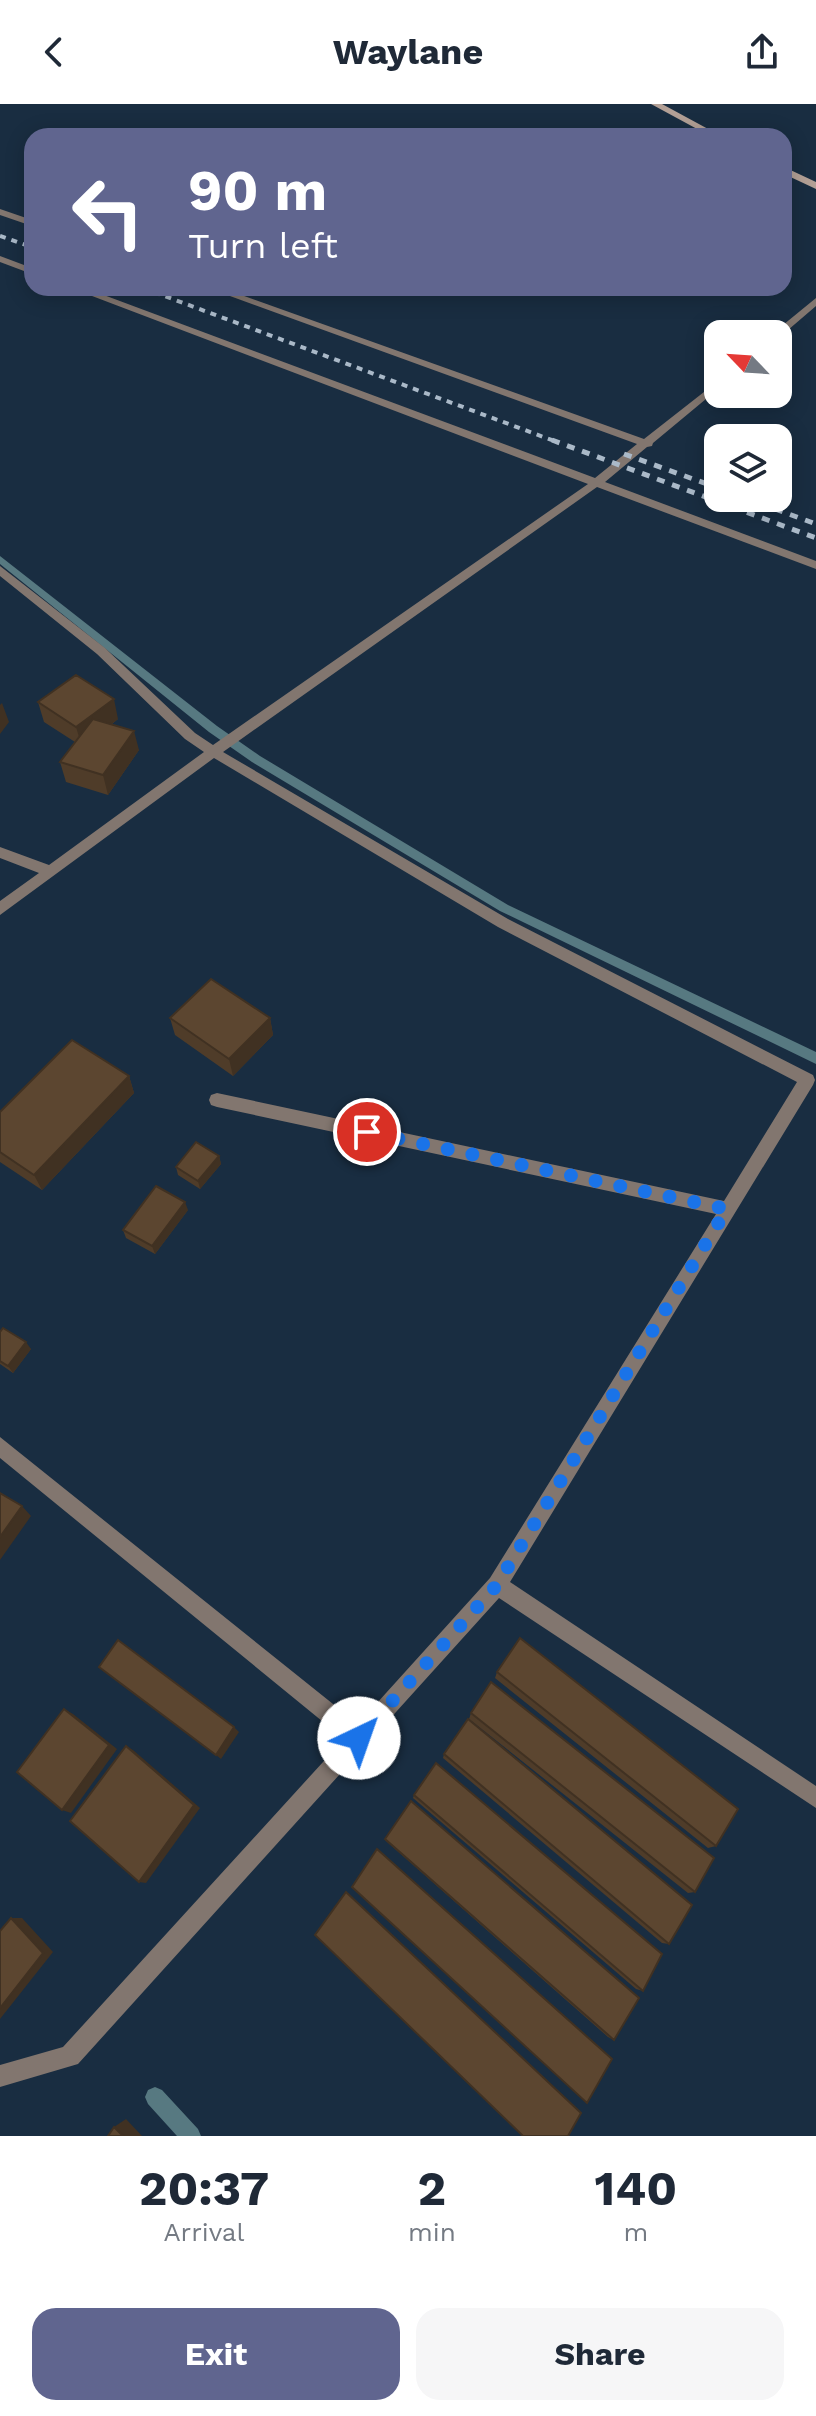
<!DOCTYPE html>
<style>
body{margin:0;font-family:"Work Sans",sans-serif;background:#f6f6f7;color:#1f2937;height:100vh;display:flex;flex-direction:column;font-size:30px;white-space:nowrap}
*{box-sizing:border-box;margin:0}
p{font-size:26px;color:#747a83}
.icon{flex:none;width:44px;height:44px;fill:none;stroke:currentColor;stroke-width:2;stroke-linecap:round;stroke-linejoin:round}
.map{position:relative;height:2032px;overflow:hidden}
.drawer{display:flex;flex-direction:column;background:#fff;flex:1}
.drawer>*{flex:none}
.top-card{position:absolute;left:24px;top:24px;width:768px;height:168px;border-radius:24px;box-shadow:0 4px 20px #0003;background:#60658f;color:#fff;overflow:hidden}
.needle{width:52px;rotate:295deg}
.fabs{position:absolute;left:704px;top:216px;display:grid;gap:16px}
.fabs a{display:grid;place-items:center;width:88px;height:88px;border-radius:16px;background:#fff;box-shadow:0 4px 20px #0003;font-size:40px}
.pin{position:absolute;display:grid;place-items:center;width:68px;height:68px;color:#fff;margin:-34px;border:4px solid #fff;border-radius:50%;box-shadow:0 2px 8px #0007}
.me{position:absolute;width:88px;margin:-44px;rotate:42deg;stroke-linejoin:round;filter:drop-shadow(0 0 6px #0008)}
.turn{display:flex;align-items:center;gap:28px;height:168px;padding:0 32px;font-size:36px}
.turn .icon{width:104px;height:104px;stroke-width:2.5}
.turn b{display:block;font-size:56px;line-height:68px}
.eta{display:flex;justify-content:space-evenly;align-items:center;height:136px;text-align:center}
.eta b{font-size:48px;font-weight:700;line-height:56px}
.primary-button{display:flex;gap:16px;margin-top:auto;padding:16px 32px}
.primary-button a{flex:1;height:92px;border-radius:24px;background:#60658f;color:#fff;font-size:32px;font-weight:700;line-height:92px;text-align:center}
.primary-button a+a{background:#f6f6f7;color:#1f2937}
header{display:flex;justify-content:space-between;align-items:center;height:104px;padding:0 32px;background:#fff;font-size:36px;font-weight:700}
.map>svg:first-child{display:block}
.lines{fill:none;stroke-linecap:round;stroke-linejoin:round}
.stream{fill:#577981;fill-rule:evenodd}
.street{fill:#82766f;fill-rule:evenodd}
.secondary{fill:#b3a096;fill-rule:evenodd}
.rail-far1{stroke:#aab9c8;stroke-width:4;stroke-dasharray:6 6;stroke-linecap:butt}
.rail{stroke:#aab9c8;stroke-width:5;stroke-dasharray:8 8;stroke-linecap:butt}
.wall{fill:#4f3c29}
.shaded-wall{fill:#403122}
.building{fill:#5c4630;stroke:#403122;stroke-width:2}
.route{stroke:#1a73e8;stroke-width:14;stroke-dasharray:0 25.2}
</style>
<header><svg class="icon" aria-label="back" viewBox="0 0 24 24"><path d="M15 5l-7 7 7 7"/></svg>Waylane<svg class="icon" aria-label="share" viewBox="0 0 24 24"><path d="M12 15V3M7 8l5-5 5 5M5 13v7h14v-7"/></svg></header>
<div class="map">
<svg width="816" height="2032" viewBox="0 0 816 2032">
<rect width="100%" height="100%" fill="#192d41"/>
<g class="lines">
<path class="stream" d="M 0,452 L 217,622 L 260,652 L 508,801 L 816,948 L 816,960 L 500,807 L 252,658 L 209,628 L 0,460 Z
M 155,1983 L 162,1986 L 198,2025 L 201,2032 L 177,2032 L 148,2000 L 145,1993 L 148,1986 Z"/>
<path class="street" d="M 0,105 L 32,116 L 32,122 L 0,111 Z
M 0,152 L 32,164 L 32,170 L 0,158 Z
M 71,184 L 85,184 L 595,374 L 637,340 L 208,184 L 222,184 L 644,335 L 718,277 L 718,285 L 653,339 L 652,342 L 647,343 L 605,378 L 816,457 L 816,465 L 597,383 L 223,648 L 508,815 L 813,971 L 815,976 L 813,981 L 510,1478 L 816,1682 L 816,1704 L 499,1494 L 78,1960 L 0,1983 L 0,1961 L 63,1943 L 344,1635 L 0,1354 L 0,1333 L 358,1620 L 490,1474 L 716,1110 L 217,1003 L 211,1001 L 209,996 L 211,991 L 217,989 L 724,1097 L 797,978 L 498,823 L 214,654 L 0,811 L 0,797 L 39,769 L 0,754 L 0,743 L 49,761 L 204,648 L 185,635 L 97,550 L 0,472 L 0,462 L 105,544 L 195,629 L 213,641 L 588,380 Z
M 816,194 L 816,202 L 781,232 L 772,230 Z"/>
<path class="secondary" d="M 651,0 L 662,0 L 721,32 L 710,32 Z
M 784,63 L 816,78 L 816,85 L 784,70 Z"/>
<path class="rail-far1" d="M 0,132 L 32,143
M 143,184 L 557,338"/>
<path class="rail" d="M 552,336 L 816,434
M 624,350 L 718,384
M 745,394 L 816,420"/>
</g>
<path class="wall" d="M 38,598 L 118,615 L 112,620 L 139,646 L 108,691 L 66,678 L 60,658 L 75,638 L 44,618 Z
M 170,914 L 270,914 L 273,931 L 233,972 L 175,931 Z
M 129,972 L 134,989 L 42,1086 L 0,1058 L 0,1008 Z
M 219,1052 L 221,1060 L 200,1085 L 178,1071 L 176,1063 Z
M 188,1106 L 155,1150 L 126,1134 L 123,1126 Z
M 0,1228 L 31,1245 L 13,1269 L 0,1260 Z
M 497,1568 L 716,1742 L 708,1744 L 495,1574 Z
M 471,1609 L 695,1788 L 688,1789 L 469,1615 Z
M 444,1650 L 669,1840 L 662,1839 L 443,1654 Z
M 414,1691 L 643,1887 L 636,1885 L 413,1694 Z
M 385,1735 L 614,1936 L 608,1933 L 386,1737 Z"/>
<path class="shaded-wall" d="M 114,595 L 118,615 L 82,643 L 76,623 Z
M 2,599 L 9,618 L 0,630 L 0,601 Z
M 134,627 L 139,646 L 108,691 L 103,671 Z
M 270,914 L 273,931 L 233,972 L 229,955 Z
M 129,972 L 134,989 L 42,1086 L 34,1071 Z
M 219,1052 L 221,1060 L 200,1085 L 198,1077 Z
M 185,1098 L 188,1106 L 155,1150 L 152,1142 Z
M 26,1238 L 31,1245 L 13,1269 L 8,1262 Z
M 22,1402 L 31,1412 L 0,1456 L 0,1433 Z
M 64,1605 L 73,1610 L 117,1645 L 71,1709 L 62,1706 Z
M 234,1623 L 239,1628 L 221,1655 L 216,1651 Z
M 126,1642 L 133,1646 L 200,1704 L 146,1779 L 139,1778 Z
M 11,1814 L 22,1814 L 53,1848 L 0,1915 L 0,1904 Z
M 126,2015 L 142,2032 L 123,2032 L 114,2023 Z"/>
<path class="building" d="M 76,571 L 114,595 L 76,623 L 38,598 Z
M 93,615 L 134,627 L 103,671 L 60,658 Z
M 211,875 L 270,914 L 229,955 L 170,914 Z
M 72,936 L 129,972 L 34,1071 L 0,1048 L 0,1008 Z
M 196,1038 L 219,1052 L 198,1077 L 176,1063 Z
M 156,1082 L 185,1098 L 152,1142 L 123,1126 Z
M 3,1224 L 26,1238 L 8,1262 L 0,1257 L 0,1228 Z
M 0,1389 L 22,1402 L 0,1433 Z
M 520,1534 L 738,1705 L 716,1742 L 497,1568 Z
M 118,1536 L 234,1623 L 216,1651 L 99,1563 Z
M 491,1578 L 714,1754 L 695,1788 L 471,1609 Z
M 64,1605 L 109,1641 L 62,1706 L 17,1668 Z
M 468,1615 L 692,1801 L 669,1840 L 444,1650 Z
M 126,1642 L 194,1701 L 139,1778 L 70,1717 Z
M 436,1659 L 662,1850 L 643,1887 L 414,1691 Z
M 411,1697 L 639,1894 L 614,1936 L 385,1735 Z
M 377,1745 L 612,1955 L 587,1999 L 352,1783 Z
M 346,1788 L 581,2009 L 568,2032 L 523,2032 L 315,1831 Z
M 11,1814 L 43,1849 L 0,1904 L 0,1827 Z
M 114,2023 L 123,2032 L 108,2032 Z"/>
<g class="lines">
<path class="route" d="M 359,1634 L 497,1481 L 727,1105 L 367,1028"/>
</g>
</svg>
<div class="fabs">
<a><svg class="needle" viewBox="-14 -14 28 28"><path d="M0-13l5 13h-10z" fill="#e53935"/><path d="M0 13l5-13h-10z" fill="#747a83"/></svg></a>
<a><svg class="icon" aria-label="layers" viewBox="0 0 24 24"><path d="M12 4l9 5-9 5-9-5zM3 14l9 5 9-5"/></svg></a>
</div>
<div class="pin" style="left:367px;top:1028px;background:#d93025"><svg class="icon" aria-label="arrive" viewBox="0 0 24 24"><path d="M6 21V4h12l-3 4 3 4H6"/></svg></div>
<svg class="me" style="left:359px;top:1634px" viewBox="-20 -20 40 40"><circle r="19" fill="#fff"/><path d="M0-13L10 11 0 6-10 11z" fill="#1a73e8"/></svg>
<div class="top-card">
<div class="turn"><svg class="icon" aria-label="left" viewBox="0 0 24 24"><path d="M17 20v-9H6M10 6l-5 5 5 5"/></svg><div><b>90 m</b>Turn left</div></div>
</div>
</div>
<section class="drawer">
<div class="eta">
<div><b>20:37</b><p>Arrival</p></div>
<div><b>2</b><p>min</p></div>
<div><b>140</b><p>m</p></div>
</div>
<div class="primary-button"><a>Exit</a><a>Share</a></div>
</section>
